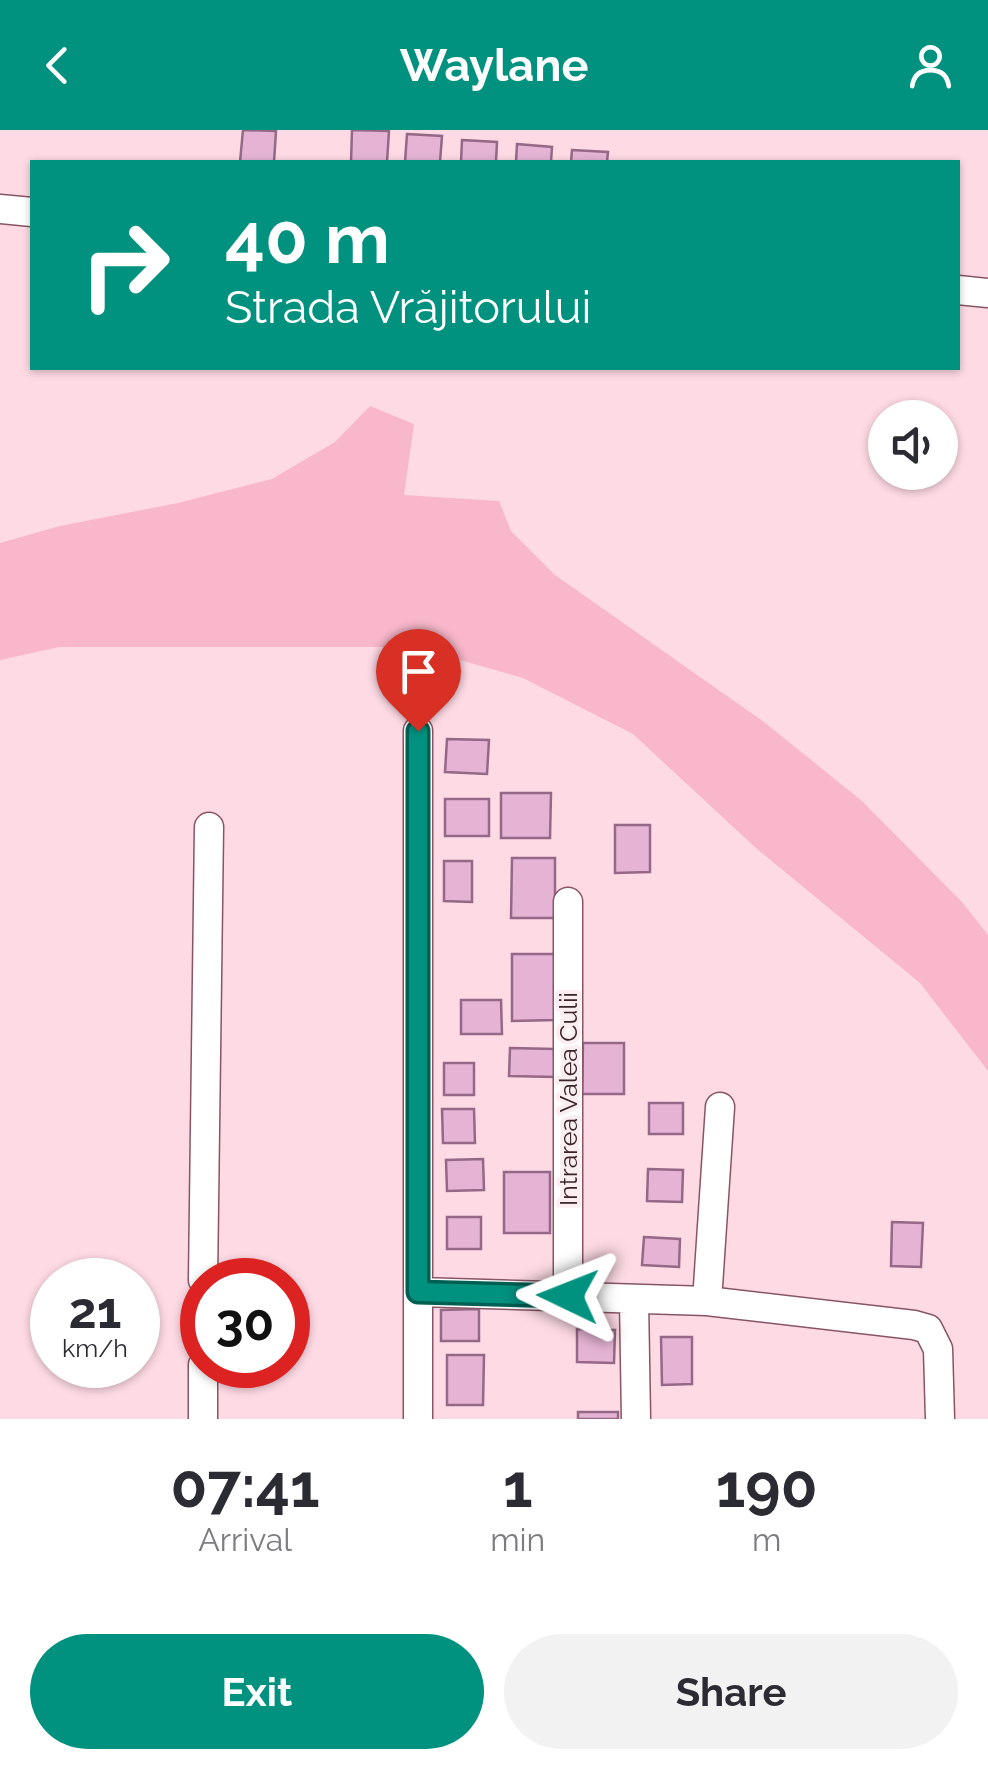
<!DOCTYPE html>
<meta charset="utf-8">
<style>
body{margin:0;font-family:Raleway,sans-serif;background:#f2f2f3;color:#2b2b33;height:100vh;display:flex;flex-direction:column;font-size:38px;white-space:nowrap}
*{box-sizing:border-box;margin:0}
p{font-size:32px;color:#7c7c81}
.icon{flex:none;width:55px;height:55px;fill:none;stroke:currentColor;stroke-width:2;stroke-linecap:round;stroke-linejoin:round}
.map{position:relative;height:1289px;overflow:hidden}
.drawer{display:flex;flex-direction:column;background:#fff;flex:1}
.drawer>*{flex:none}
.hud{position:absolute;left:30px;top:30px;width:930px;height:210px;border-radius:0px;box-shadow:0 2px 8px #0004;background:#00927f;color:#fff;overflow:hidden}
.controls{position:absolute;left:868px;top:270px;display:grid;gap:20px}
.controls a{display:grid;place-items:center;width:90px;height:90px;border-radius:50%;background:#fff;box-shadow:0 2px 8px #0004;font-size:50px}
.speed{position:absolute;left:30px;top:1128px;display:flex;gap:20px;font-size:50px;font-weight:700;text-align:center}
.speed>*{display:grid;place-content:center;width:130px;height:130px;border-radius:50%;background:#fff;box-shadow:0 2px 8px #0004;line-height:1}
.speed small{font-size:25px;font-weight:400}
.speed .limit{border:15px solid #d22;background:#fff;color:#111}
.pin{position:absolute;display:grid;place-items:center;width:85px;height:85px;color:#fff;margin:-102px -42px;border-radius:50% 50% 50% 0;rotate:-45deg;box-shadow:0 0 10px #0007}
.pin .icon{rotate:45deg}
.me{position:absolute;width:110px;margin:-55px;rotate:272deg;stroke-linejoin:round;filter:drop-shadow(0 0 8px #0008)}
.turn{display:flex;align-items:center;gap:35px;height:210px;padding:0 30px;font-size:45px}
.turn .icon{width:130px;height:130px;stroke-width:2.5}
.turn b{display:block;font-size:70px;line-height:85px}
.eta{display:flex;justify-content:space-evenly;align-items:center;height:170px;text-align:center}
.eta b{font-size:60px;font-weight:700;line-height:70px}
.action{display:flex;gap:20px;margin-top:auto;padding:20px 30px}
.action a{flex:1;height:115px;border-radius:60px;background:#00927f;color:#fff;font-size:40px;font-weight:700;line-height:115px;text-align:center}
.action a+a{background:#f2f2f3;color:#2b2b33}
header{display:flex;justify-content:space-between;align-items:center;height:130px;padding:0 30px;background:#00927f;color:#fff;font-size:45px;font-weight:700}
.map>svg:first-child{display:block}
.green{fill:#f8b7ca}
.building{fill:#e5b4d4;stroke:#946886;stroke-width:2.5}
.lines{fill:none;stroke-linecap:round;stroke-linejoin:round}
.minor-casing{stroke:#875565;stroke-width:31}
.minor{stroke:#fff;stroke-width:28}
.route-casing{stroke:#005f53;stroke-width:25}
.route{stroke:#00927f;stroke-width:18}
.labels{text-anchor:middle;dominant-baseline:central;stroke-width:8;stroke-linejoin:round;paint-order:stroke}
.street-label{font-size:25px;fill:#39242a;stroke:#faeef1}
</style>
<header><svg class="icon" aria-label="back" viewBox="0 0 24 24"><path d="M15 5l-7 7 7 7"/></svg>Waylane<svg class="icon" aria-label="person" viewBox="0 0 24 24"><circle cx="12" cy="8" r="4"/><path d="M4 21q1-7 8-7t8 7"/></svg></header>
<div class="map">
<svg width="988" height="1289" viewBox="0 0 988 1289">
<rect width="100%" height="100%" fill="#fedae4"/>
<path class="green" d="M 370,276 L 414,294 L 404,365 L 499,371 L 511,401 L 555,445 L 764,592 L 862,671 L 962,772 L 988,805 L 988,941 L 920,853 L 757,719 L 633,604 L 523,548 L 414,517 L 59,517 L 0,530 L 0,413 L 60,396 L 178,373 L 272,349 L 335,312 Z"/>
<path class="building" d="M 243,0 L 276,1 L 274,32 L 240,32 Z
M 352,0 L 389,1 L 387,32 L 351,32 Z
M 407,4 L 442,6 L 440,32 L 405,32 Z
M 462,10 L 497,12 L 496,32 L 461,32 Z
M 517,14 L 552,17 L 551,32 L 516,32 Z
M 572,20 L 608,22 L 607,32 L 571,32 Z
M 447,609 L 489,610 L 487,644 L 445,642 Z
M 501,663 L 551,663 L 550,708 L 501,708 Z
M 445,669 L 489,669 L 489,706 L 445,706 Z
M 615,695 L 650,695 L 650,742 L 615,743 Z
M 512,728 L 555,728 L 555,788 L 511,788 Z
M 444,731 L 472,731 L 472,772 L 444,771 Z
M 512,824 L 555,824 L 556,890 L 512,891 Z
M 461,870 L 501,870 L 502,904 L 461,904 Z
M 583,913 L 624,913 L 624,964 L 582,964 Z
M 510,918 L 555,919 L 555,947 L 509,946 Z
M 444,933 L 474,933 L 474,965 L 444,965 Z
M 649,973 L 683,973 L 683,1004 L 649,1004 Z
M 442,979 L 474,979 L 475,1013 L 443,1013 Z
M 483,1029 L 484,1060 L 447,1061 L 446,1030 Z
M 648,1039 L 683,1040 L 682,1072 L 647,1071 Z
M 504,1042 L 550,1042 L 550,1103 L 504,1103 Z
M 447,1087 L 481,1087 L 481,1119 L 447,1119 Z
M 892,1092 L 923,1093 L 921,1137 L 891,1136 Z
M 644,1107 L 680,1109 L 679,1137 L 642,1135 Z
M 479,1179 L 479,1211 L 441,1211 L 441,1180 Z
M 577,1199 L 615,1200 L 614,1233 L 577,1232 Z
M 661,1207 L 692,1207 L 692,1254 L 662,1255 Z
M 447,1225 L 484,1225 L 483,1275 L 447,1275 Z
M 578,1282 L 618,1282 L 618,1289 L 578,1289 Z"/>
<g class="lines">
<defs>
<path id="minor" d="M 0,79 L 32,82
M 958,160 L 988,163
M 418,601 L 418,1289
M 203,1150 L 209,697
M 419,1162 L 707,1171 L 914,1195 L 928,1199 L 938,1219 L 940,1289
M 568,1166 L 568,772
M 634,1170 L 636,1289
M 707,1171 L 720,977
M 203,1235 L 203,1289"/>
</defs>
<use href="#minor" class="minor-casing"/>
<use href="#minor" class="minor"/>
</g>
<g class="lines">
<defs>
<path id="route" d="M 418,601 L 418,1162 L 568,1166"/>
</defs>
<use href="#route" class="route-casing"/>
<use href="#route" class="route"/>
</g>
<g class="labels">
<g class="street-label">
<text transform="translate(568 969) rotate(-90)">Intrarea Valea Culii</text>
</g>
</g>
</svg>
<div class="controls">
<a><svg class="icon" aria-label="sound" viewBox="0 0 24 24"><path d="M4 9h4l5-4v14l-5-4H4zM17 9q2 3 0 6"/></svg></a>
</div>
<div class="speed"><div>21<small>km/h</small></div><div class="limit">30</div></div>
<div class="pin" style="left:418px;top:601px;background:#d93025"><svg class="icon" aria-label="arrive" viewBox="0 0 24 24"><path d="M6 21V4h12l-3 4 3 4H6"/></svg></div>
<svg class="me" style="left:568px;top:1166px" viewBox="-20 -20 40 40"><path d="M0-17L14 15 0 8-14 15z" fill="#00927f" stroke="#fff" stroke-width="4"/></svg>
<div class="hud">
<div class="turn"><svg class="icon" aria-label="right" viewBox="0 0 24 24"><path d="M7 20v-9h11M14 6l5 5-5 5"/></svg><div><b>40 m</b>Strada Vrăjitorului</div></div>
</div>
</div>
<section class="drawer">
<div class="eta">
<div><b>07:41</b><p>Arrival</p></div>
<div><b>1</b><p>min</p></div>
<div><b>190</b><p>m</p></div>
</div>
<div class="action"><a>Exit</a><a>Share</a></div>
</section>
